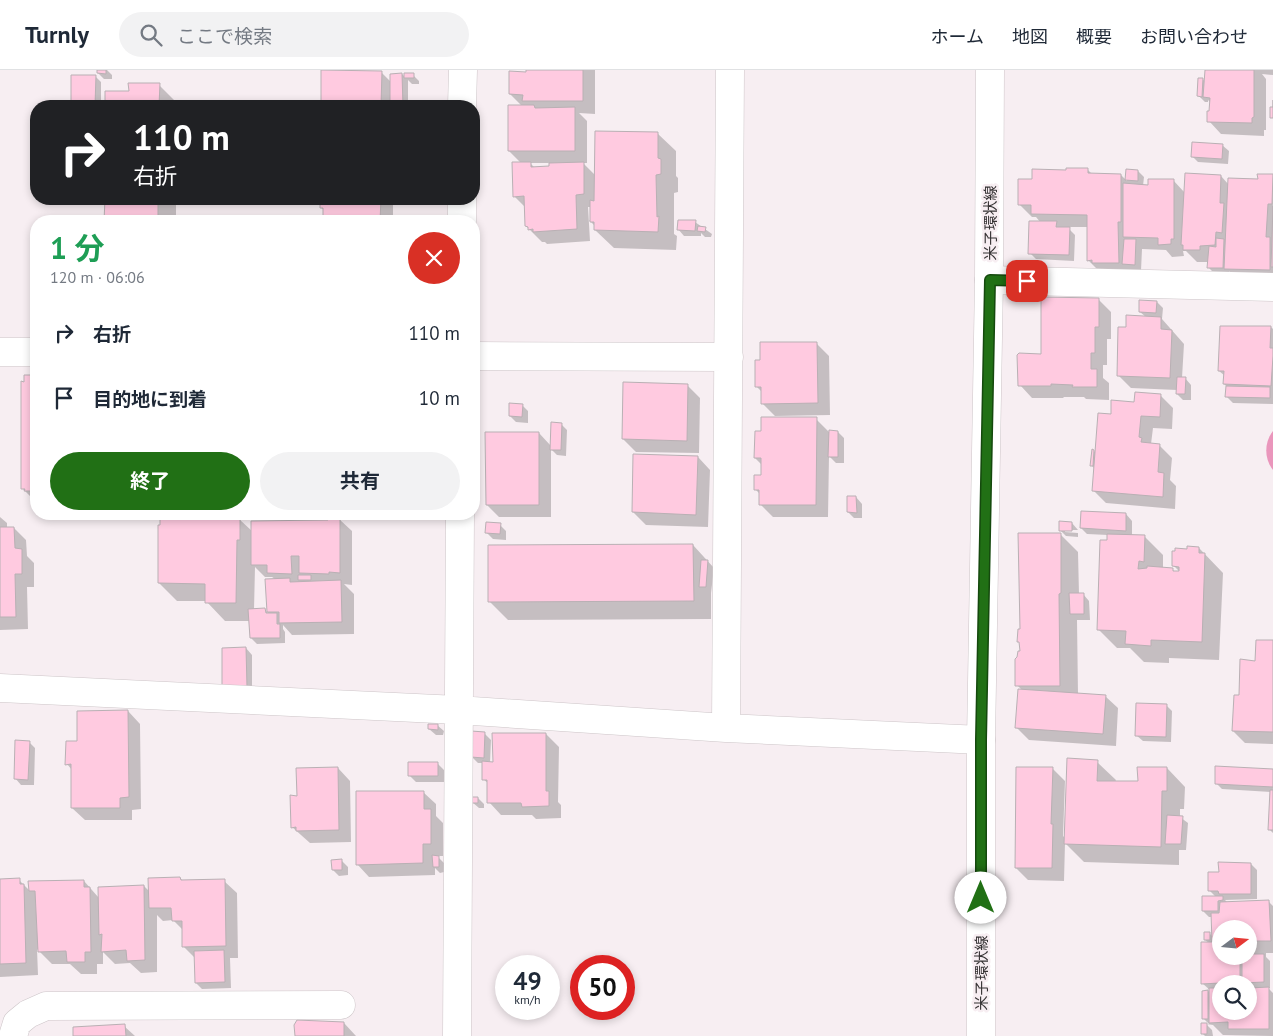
<!DOCTYPE html>
<html lang="ja">
<meta charset="utf-8">
<style>
body{margin:0;font-family:"PT Sans","Noto Sans JP",sans-serif;background:#f2f2f3;color:#1f2937;height:100vh;display:flex;flex-direction:column;font-size:19px;white-space:nowrap}
*{box-sizing:border-box;margin:0}
p{font-size:16px;color:#747a83}
.icon{flex:none;width:28px;height:28px;fill:none;stroke:currentColor;stroke-width:2;stroke-linecap:round;stroke-linejoin:round}
.map{position:relative;flex:1;overflow:hidden}
.details{position:absolute;left:30px;top:145px;width:450px;height:305px;display:flex;flex-direction:column;background:#fff;border-radius:20px;box-shadow:0 2px 8px #0003}
.details>*{flex:none}
.top-card{position:absolute;left:30px;top:30px;width:450px;height:105px;border-radius:20px;box-shadow:0 2px 8px #0003;background:#202124;color:#fff;overflow:hidden}
.needle{width:32px;rotate:74deg}
.fabs{position:absolute;left:1212px;top:850px;display:grid;gap:10px}
.fabs a{display:grid;place-items:center;width:45px;height:45px;border-radius:50%;background:#fff;box-shadow:0 2px 8px #0003;font-size:25px}
.speed{position:absolute;left:495px;top:885px;display:flex;gap:10px;font-size:25px;font-weight:700;text-align:center}
.speed>*{display:grid;place-content:center;width:65px;height:65px;border-radius:50%;background:#fff;box-shadow:0 2px 8px #0003;line-height:1}
.speed small{font-size:12px;font-weight:400}
.speed .limit{border:8px solid #d22;background:#fff;color:#111}
.pin{position:absolute;display:grid;place-items:center;width:42px;height:42px;color:#fff;margin:-21px;border-radius:10px;box-shadow:0 2px 8px #0006}
.me{position:absolute;width:55px;margin:-28px;rotate:0deg;stroke-linejoin:round;filter:drop-shadow(0 0 4px #0008)}
.turn{display:flex;align-items:center;gap:18px;height:105px;padding:0 20px;font-size:22px}
.turn .icon{width:65px;height:65px;stroke-width:2.5}
.turn b{display:block;font-size:35px;line-height:42px}
.round{display:grid;place-items:center;flex:none;width:52px;height:52px;border-radius:26px;background:#f2f2f3}
.head{display:flex;align-items:center;justify-content:space-between;height:85px;padding:0 20px}
h1{font-size:30px;font-weight:700;line-height:38px;color:#1e9e55}
.primary-button{display:flex;gap:10px;margin-top:auto;padding:10px 20px}
.primary-button a{flex:1;height:58px;border-radius:30px;background:#217015;color:#fff;font-size:20px;font-weight:700;line-height:58px;text-align:center}
.primary-button a+a{background:#f2f2f3;color:#1f2937}
ul{padding:0;list-style:none}
li{display:flex;align-items:center;gap:15px;height:65px;padding:0 20px}
li div{flex:1}
li b{display:block;font-size:19px}
li em{font-style:normal}
header{display:flex;align-items:center;gap:30px;box-sizing:border-box;height:70px;padding:0 25px;background:#fff;border-bottom:1px solid #e0e1e3}
header strong{font-size:24px}
nav{display:flex;gap:28px;margin-inline-start:auto;font-size:18px}
.search{width:350px;height:45px;background:#f2f2f3;display:flex;align-items:center;gap:12px;box-sizing:border-box;padding:0 18px;border-radius:28px;color:#747a83;font-size:19px}
.map>svg:first-child{display:block}
.forest{fill:#ea96bc}
.shadow{fill:#0003;fill-rule:evenodd}
.building{fill:#ffcae0;stroke:#b9b0b4}
.lines{fill:none;stroke-linecap:round;stroke-linejoin:round}
.minor-casing{stroke:#cdc5c8;stroke-width:29}
.secondary-casing{stroke:#cdc5c8;stroke-width:29}
.minor{stroke:#fff;stroke-width:28}
.secondary{stroke:#fff;stroke-width:28}
.route-casing{stroke:#15490e;stroke-width:12}
.route{stroke:#217015;stroke-width:9}
.labels{text-anchor:middle;dominant-baseline:central;stroke-width:5;stroke-linejoin:round;paint-order:stroke}
.street-label{font-size:15px;fill:#353233;stroke:#f7eef2}
</style>
<header>
<strong>Turnly</strong>
<div class="search"><svg class="icon" aria-label="search" viewBox="0 0 24 24"><circle cx="10" cy="10" r="6"/><path d="M15 15l6 6"/></svg>ここで検索</div>
<nav><a>ホーム</a><a>地図</a><a>概要</a><a>お問い合わせ</a></nav>
</header>
<div class="map">
<svg width="1273" height="966" viewBox="0 0 1273 966">
<rect width="100%" height="100%" fill="#f7eef2"/>
<path class="forest" d="M 1273,361 L 1273,400 C 1264,389 1264,372 1273,361 Z"/>
<path class="shadow" d="M 98,0 L 107,0 L 112,5 L 112,9 L 104,9 L 98,3 Z
M 527,0 L 595,0 L 595,44 L 579,43 L 587,51 L 587,93 L 583,93 L 596,106 L 657,63 L 676,81 L 676,106 L 678,108 L 678,122 L 674,123 L 674,164 L 677,166 L 676,180 L 614,178 L 595,160 L 595,156 L 589,150 L 591,150 L 591,137 L 588,137 L 590,171 L 547,174 L 545,172 L 542,172 L 526,156 L 526,138 L 514,126 L 522,94 L 509,81 L 522,36 L 510,24 L 527,3 ZM 530,93 L 550,93 L 551,97 L 535,98 Z
M 1206,0 L 1273,0 L 1273,5 L 1262,4 L 1266,9 L 1266,60 L 1264,60 L 1264,66 L 1221,64 L 1209,51 L 1211,33 L 1208,30 L 1208,32 L 1205,32 L 1199,26 L 1203,9 L 1205,12 Z
M 323,2 L 381,2 L 391,12 L 402,4 L 406,8 L 406,4 L 413,5 L 419,11 L 419,14 L 412,14 L 408,10 L 408,36 L 322,36 Z
M 72,6 L 95,6 L 101,12 L 101,36 L 72,36 Z
M 159,15 L 177,33 L 177,36 L 107,36 L 107,22 L 130,22 Z
M 1222,75 L 1229,81 L 1228,94 L 1198,92 L 1192,86 Z
M 1087,99 L 1093,105 L 1121,105 L 1127,111 L 1127,100 L 1138,101 L 1144,107 L 1143,116 L 1173,110 L 1185,123 L 1221,106 L 1229,115 L 1259,110 L 1259,105 L 1273,105 L 1273,212 L 1238,211 L 1229,201 L 1229,204 L 1215,204 L 1209,198 L 1209,192 L 1197,192 L 1186,181 L 1183,181 L 1184,186 L 1172,187 L 1166,180 L 1142,179 L 1141,201 L 1101,203 L 1088,190 L 1088,157 L 1067,157 L 1075,165 L 1074,191 L 1036,189 L 1030,183 L 1041,153 L 1036,147 L 1032,147 L 1019,134 L 1033,111 L 1068,102 Z
M 106,129 L 176,129 L 176,151 L 106,151 Z
M 321,129 L 393,129 L 393,151 L 322,151 L 322,148 L 325,148 L 324,140 L 321,138 Z
M 695,152 L 712,164 L 711,167 L 705,167 L 701,163 L 701,166 L 684,166 L 678,159 Z
M 1099,230 L 1111,242 L 1111,269 L 1107,269 L 1107,295 L 1103,295 L 1103,308 L 1109,313 L 1109,330 L 1086,329 L 1084,327 L 1064,327 L 1063,328 L 1032,328 L 1020,315 Z
M 1157,232 L 1163,238 L 1162,249 L 1184,274 L 1182,308 L 1185,308 L 1191,315 L 1191,330 L 1183,330 L 1177,324 L 1177,320 L 1131,318 L 1118,305 L 1127,258 L 1146,247 L 1140,242 Z
M 1271,257 L 1273,259 L 1273,334 L 1233,333 L 1227,327 L 1227,317 L 1224,314 L 1225,306 L 1219,301 Z
M 817,274 L 829,286 L 830,345 L 775,346 L 762,333 L 762,322 L 756,316 Z
M 25,307 L 36,307 L 36,432 L 22,418 Z
M 687,315 L 700,328 L 699,383 L 636,382 L 623,369 Z
M 1161,326 L 1173,338 L 1172,359 L 1153,358 L 1151,374 L 1159,375 L 1172,388 L 1170,410 L 1176,416 L 1175,439 L 1106,433 L 1093,420 L 1095,399 L 1092,396 L 1094,381 L 1096,383 L 1112,346 L 1135,334 Z
M 522,335 L 528,341 L 528,353 L 516,352 L 510,346 Z
M 816,349 L 829,362 L 838,362 L 844,368 L 844,393 L 836,393 L 829,386 L 828,447 L 773,447 L 760,434 L 761,425 L 755,419 L 762,406 L 762,395 L 755,388 Z
M 561,354 L 567,360 L 566,386 L 557,385 L 551,379 L 551,447 L 499,447 L 487,435 L 539,363 L 551,376 Z
M 698,387 L 710,400 L 708,457 L 646,455 L 633,442 Z
M 856,427 L 862,434 L 862,448 L 854,448 L 848,442 Z
M 1126,444 L 1132,451 L 1132,466 L 1145,467 L 1163,485 L 1163,499 L 1172,499 L 1175,502 L 1180,502 L 1174,496 L 1176,482 L 1199,478 L 1223,503 L 1219,590 L 1169,588 L 1169,593 L 1144,592 L 1130,578 L 1117,578 L 1099,560 L 1108,465 L 1087,464 L 1081,458 Z
M 191,446 L 194,449 L 239,449 L 252,461 L 329,452 L 339,449 L 352,461 L 352,515 L 344,514 L 354,524 L 354,564 L 292,565 L 283,555 L 283,559 L 285,562 L 285,573 L 257,574 L 251,568 L 250,551 L 225,551 L 206,531 L 177,531 L 159,513 ZM 255,497 L 265,507 L 272,507 L 275,509 L 267,510 L 268,543 L 265,540 L 254,540 Z
M 0,447 L 7,453 L 7,458 L 14,458 L 26,470 L 27,486 L 34,493 L 34,517 L 27,517 L 28,559 L 0,560 Z
M 1072,453 L 1078,460 L 1065,460 L 1065,462 L 1078,463 L 1078,467 L 1066,466 L 1060,460 Z
M 500,455 L 506,461 L 506,470 L 493,469 L 487,463 Z
M 1060,464 L 1078,482 L 1079,524 L 1083,524 L 1089,531 L 1090,550 L 1077,550 L 1078,624 L 1105,626 L 1118,638 L 1116,676 L 1029,670 L 1016,657 L 1022,620 L 1017,615 L 1021,582 L 1021,560 Z
M 693,475 L 714,498 L 711,523 L 711,549 L 508,550 L 490,532 Z
M 1273,572 L 1273,674 L 1245,673 L 1233,661 L 1241,626 Z
M 246,578 L 252,585 L 252,623 L 230,623 Z
M 1166,635 L 1172,641 L 1171,672 L 1143,671 L 1136,665 Z
M 128,641 L 140,654 L 141,739 L 132,740 L 132,750 L 85,750 L 72,738 L 72,700 L 67,694 L 79,672 Z
M 437,655 L 444,661 L 443,665 L 436,665 L 429,659 Z
M 485,664 L 491,670 L 490,693 L 494,693 L 546,664 L 559,677 L 558,732 L 561,735 L 561,748 L 536,749 L 532,745 L 501,745 L 489,732 L 489,714 L 483,709 L 483,693 L 478,693 L 472,687 Z
M 29,672 L 35,678 L 34,715 L 21,715 L 15,708 Z
M 1097,692 L 1116,710 L 1115,712 L 1139,713 L 1167,698 L 1185,717 L 1184,739 L 1180,739 L 1180,747 L 1188,753 L 1186,780 L 1179,780 L 1179,795 L 1084,792 L 1065,773 L 1064,811 L 1028,810 L 1016,798 L 1052,698 L 1065,711 L 1063,766 L 1066,769 Z
M 438,694 L 444,700 L 444,712 L 416,712 L 410,706 Z
M 338,698 L 350,711 L 351,772 L 310,773 L 292,757 L 298,728 Z
M 1273,700 L 1273,763 L 1269,759 L 1271,722 L 1222,719 L 1216,713 Z
M 423,722 L 436,734 L 436,746 L 443,753 L 443,786 L 437,786 L 444,793 L 444,802 L 440,803 L 435,798 L 435,805 L 369,807 L 357,794 Z
M 478,728 L 484,734 L 484,738 L 479,738 L 472,732 Z
M 341,790 L 348,797 L 348,805 L 339,806 L 333,800 Z
M 1251,794 L 1257,800 L 1257,829 L 1225,830 L 1228,833 L 1269,832 L 1273,836 L 1273,883 L 1266,883 L 1266,887 L 1270,891 L 1270,918 L 1268,918 L 1273,923 L 1273,966 L 1223,965 L 1213,955 L 1206,954 L 1212,960 L 1213,966 L 1205,966 L 1203,964 L 1202,954 L 1209,954 L 1203,948 L 1203,922 L 1211,921 L 1202,913 L 1209,873 L 1205,870 L 1209,863 L 1213,867 L 1212,847 L 1209,847 L 1203,841 L 1216,827 L 1209,820 L 1220,803 ZM 1221,859 L 1249,859 L 1249,886 L 1221,886 ZM 1221,914 L 1249,914 L 1249,941 L 1221,941 Z
M 180,808 L 183,811 L 224,811 L 237,823 L 238,888 L 230,888 L 231,918 L 202,919 L 196,913 L 195,888 L 183,876 L 183,860 L 173,850 L 163,851 L 157,845 L 157,902 L 141,903 L 130,893 L 115,894 L 103,882 L 103,894 L 97,894 L 97,904 L 81,904 L 70,894 L 52,894 L 37,879 L 38,905 L 0,907 L 0,810 L 19,810 L 30,821 L 84,811 L 99,828 L 144,816 L 150,822 Z
M 344,953 L 356,966 L 296,966 Z
M 124,956 L 135,966 L 75,966 Z"/>
<path class="building" d="M 97,0 L 106,0 L 106,4 L 97,3 Z
M 321,0 L 382,1 L 381,36 L 321,36 Z
M 526,0 L 583,0 L 583,31 L 522,31 L 523,25 L 509,24 L 509,1 L 526,2 Z
M 1205,0 L 1254,0 L 1254,47 L 1252,48 L 1252,53 L 1207,52 L 1207,41 L 1209,41 L 1210,28 L 1203,27 Z
M 402,3 L 403,36 L 390,36 L 390,4 Z
M 404,3 L 414,3 L 414,8 L 404,8 Z
M 71,5 L 96,5 L 95,36 L 71,36 Z
M 1198,8 L 1203,8 L 1202,27 L 1197,26 Z
M 128,13 L 160,13 L 159,36 L 105,36 L 105,21 L 129,21 Z
M 1273,30 L 1273,48 L 1270,48 L 1270,37 L 1273,37 Z
M 508,35 L 534,35 L 535,38 L 575,37 L 575,81 L 508,81 Z
M 595,61 L 658,62 L 658,88 L 661,89 L 661,104 L 656,105 L 657,147 L 659,146 L 658,162 L 594,160 L 594,152 L 590,152 L 590,130 L 594,131 Z
M 1192,72 L 1223,74 L 1222,89 L 1191,87 Z
M 512,92 L 531,92 L 531,97 L 549,96 L 549,93 L 584,92 L 584,124 L 576,125 L 577,159 L 533,162 L 533,159 L 528,160 L 528,157 L 525,156 L 524,126 L 513,127 Z
M 1066,98 L 1088,98 L 1088,103 L 1121,104 L 1121,152 L 1118,152 L 1119,193 L 1092,193 L 1092,190 L 1087,191 L 1087,145 L 1031,144 L 1031,135 L 1018,135 L 1018,109 L 1032,109 L 1032,99 L 1066,100 Z
M 1126,99 L 1138,100 L 1138,111 L 1125,110 Z
M 1185,103 L 1221,105 L 1220,133 L 1224,133 L 1222,163 L 1216,162 L 1215,175 L 1200,176 L 1200,180 L 1183,180 L 1183,175 L 1181,175 Z
M 1257,104 L 1273,104 L 1272,134 L 1268,134 L 1266,167 L 1270,167 L 1270,200 L 1224,199 L 1228,108 L 1258,109 Z
M 1148,109 L 1174,109 L 1174,169 L 1171,169 L 1171,174 L 1158,175 L 1158,168 L 1123,167 L 1123,113 L 1148,115 Z
M 105,129 L 158,129 L 158,151 L 104,151 Z
M 320,129 L 381,129 L 380,151 L 320,151 L 320,147 L 323,147 L 323,138 L 320,138 Z
M 1273,136 L 1273,197 L 1271,197 Z
M 678,150 L 696,150 L 695,161 L 677,160 Z
M 1029,151 L 1057,151 L 1056,157 L 1070,157 L 1069,185 L 1028,184 Z
M 698,156 L 706,157 L 705,162 L 697,161 Z
M 1216,168 L 1224,169 L 1223,198 L 1207,198 L 1209,176 L 1216,177 Z
M 1124,169 L 1136,169 L 1135,195 L 1122,194 Z
M 1041,227 L 1099,228 L 1099,257 L 1095,257 L 1095,283 L 1091,283 L 1091,299 L 1097,299 L 1097,317 L 1072,317 L 1073,315 L 1051,314 L 1051,316 L 1018,316 L 1017,285 L 1019,283 L 1041,284 Z
M 1139,230 L 1157,231 L 1156,243 L 1139,242 Z
M 1126,245 L 1161,247 L 1161,259 L 1172,260 L 1170,308 L 1117,306 L 1118,257 L 1126,257 Z
M 1220,256 L 1271,256 L 1270,278 L 1273,278 L 1273,286 L 1271,316 L 1223,314 L 1224,301 L 1218,301 Z
M 760,272 L 817,272 L 818,333 L 761,334 L 761,317 L 755,317 L 755,290 L 760,290 Z
M 24,305 L 36,305 L 36,421 L 24,421 L 25,419 L 21,419 L 21,311 L 24,312 Z
M 1177,307 L 1186,307 L 1185,324 L 1176,324 Z
M 623,312 L 688,314 L 687,371 L 622,369 Z
M 1226,316 L 1270,317 L 1270,328 L 1225,327 Z
M 1135,322 L 1161,324 L 1160,347 L 1141,346 L 1139,367 L 1142,368 L 1141,372 L 1160,374 L 1158,402 L 1164,403 L 1163,427 L 1092,421 L 1098,343 L 1111,344 L 1111,330 L 1134,332 Z
M 509,333 L 523,334 L 522,347 L 509,346 Z
M 761,347 L 817,347 L 816,435 L 759,435 L 759,420 L 754,420 L 754,405 L 761,405 L 761,388 L 754,388 L 755,361 L 761,361 Z
M 551,352 L 562,353 L 561,380 L 550,380 Z
M 829,360 L 838,361 L 838,387 L 828,387 Z
M 485,362 L 539,362 L 539,435 L 486,435 Z
M 1092,379 L 1094,380 L 1093,396 L 1090,396 Z
M 633,384 L 698,386 L 696,445 L 632,442 Z
M 847,426 L 856,426 L 857,443 L 847,442 Z
M 1081,441 L 1126,443 L 1126,461 L 1080,458 Z
M 160,445 L 191,445 L 192,448 L 240,447 L 240,470 L 237,470 L 236,533 L 205,533 L 205,514 L 158,513 L 158,455 L 160,455 Z
M 340,447 L 340,503 L 329,502 L 329,504 L 299,503 L 299,486 L 291,486 L 292,504 L 267,503 L 267,495 L 251,495 L 251,451 L 328,450 L 327,448 Z
M 1059,451 L 1072,452 L 1072,461 L 1059,461 Z
M 486,452 L 501,453 L 500,464 L 485,463 Z
M 0,457 L 14,457 L 15,478 L 22,479 L 22,504 L 15,504 L 16,547 L 0,547 Z
M 1018,463 L 1061,463 L 1061,523 L 1059,524 L 1060,616 L 1015,616 L 1015,589 L 1017,587 L 1018,581 L 1020,581 L 1019,572 L 1017,572 L 1018,559 L 1020,559 Z
M 1107,464 L 1145,465 L 1144,492 L 1139,491 L 1138,499 L 1147,498 L 1147,496 L 1173,498 L 1173,501 L 1179,501 L 1179,497 L 1172,496 L 1172,481 L 1175,481 L 1175,478 L 1187,479 L 1187,476 L 1199,477 L 1199,483 L 1205,483 L 1202,572 L 1151,570 L 1151,576 L 1125,574 L 1126,561 L 1097,560 L 1100,470 L 1107,470 Z
M 693,474 L 694,531 L 488,532 L 488,475 Z
M 701,490 L 708,490 L 706,517 L 699,517 Z
M 298,505 L 311,505 L 311,510 L 298,510 Z
M 290,508 L 290,512 L 341,510 L 342,552 L 279,553 L 279,542 L 267,542 L 265,509 Z
M 1069,523 L 1084,523 L 1084,544 L 1070,544 Z
M 265,538 L 266,543 L 277,543 L 277,554 L 280,554 L 280,568 L 250,568 L 248,539 Z
M 1256,570 L 1273,570 L 1273,662 L 1232,661 L 1234,625 L 1239,625 L 1240,589 L 1255,591 Z
M 246,577 L 247,617 L 222,617 L 222,578 Z
M 1018,619 L 1106,625 L 1103,664 L 1015,658 Z
M 1136,633 L 1167,634 L 1166,667 L 1135,666 Z
M 128,640 L 129,727 L 120,728 L 120,738 L 71,738 L 71,694 L 65,695 L 66,671 L 77,671 L 77,641 Z
M 428,654 L 438,654 L 438,660 L 428,659 Z
M 471,661 L 485,662 L 484,688 L 471,687 Z
M 492,663 L 546,663 L 546,721 L 549,721 L 549,736 L 522,737 L 521,733 L 487,733 L 487,710 L 482,710 L 482,691 L 493,692 Z
M 15,670 L 30,671 L 28,710 L 14,709 Z
M 1067,688 L 1098,690 L 1097,711 L 1138,711 L 1137,697 L 1167,697 L 1167,721 L 1162,721 L 1161,777 L 1064,774 Z
M 408,692 L 438,692 L 438,706 L 408,706 Z
M 1215,696 L 1273,699 L 1273,717 L 1215,714 Z
M 338,697 L 339,760 L 296,761 L 296,757 L 291,758 L 290,725 L 297,726 L 296,698 Z
M 1016,697 L 1053,697 L 1051,754 L 1053,754 L 1052,798 L 1015,798 Z
M 1270,720 L 1273,720 L 1273,760 L 1268,760 Z
M 356,721 L 424,721 L 424,739 L 431,739 L 431,774 L 423,774 L 423,793 L 356,795 Z
M 471,727 L 478,727 L 478,733 L 471,733 Z
M 1167,745 L 1183,746 L 1181,774 L 1165,774 Z
M 432,785 L 439,786 L 439,797 L 433,797 Z
M 342,789 L 342,800 L 332,800 L 331,790 Z
M 1218,792 L 1251,793 L 1251,824 L 1219,824 L 1218,821 L 1208,821 L 1208,802 L 1219,802 Z
M 180,807 L 181,810 L 225,809 L 226,876 L 182,877 L 182,851 L 172,851 L 171,838 L 149,838 L 148,808 Z
M 20,808 L 20,814 L 24,814 L 26,893 L 0,894 L 0,809 Z
M 84,810 L 84,817 L 90,817 L 91,882 L 85,882 L 85,892 L 67,892 L 66,881 L 38,882 L 35,821 L 29,821 L 28,811 Z
M 144,815 L 145,890 L 127,891 L 126,880 L 101,882 L 102,864 L 99,865 L 98,817 Z
M 1202,826 L 1223,826 L 1223,830 L 1218,831 L 1218,841 L 1202,841 Z
M 1269,830 L 1271,871 L 1254,871 L 1254,876 L 1249,876 L 1249,859 L 1221,859 L 1221,886 L 1240,886 L 1240,912 L 1201,914 L 1201,872 L 1212,872 L 1211,843 L 1219,843 L 1220,832 Z
M 1204,862 L 1210,862 L 1210,870 L 1204,870 Z
M 224,880 L 225,912 L 195,913 L 194,881 Z
M 1249,884 L 1264,884 L 1264,912 L 1242,913 L 1242,886 L 1249,886 Z
M 1269,917 L 1269,959 L 1228,959 L 1228,952 L 1209,953 L 1209,918 L 1221,918 L 1221,941 L 1249,941 L 1249,918 Z
M 1208,920 L 1208,949 L 1202,949 L 1202,921 Z
M 297,950 L 344,952 L 344,966 L 295,966 L 294,955 Z
M 1201,953 L 1207,953 L 1207,964 L 1201,964 Z
M 125,954 L 126,966 L 73,966 L 73,957 Z"/>
<g class="lines">
<defs>
<path id="minor" d="M 462,36 L 463,0
M 462,151 L 462,129
M 989,210 L 1273,217
M 0,282 L 36,282
M 474,286 L 729,287
M 0,618 L 458,640 L 726,658 L 981,670
M 726,658 L 730,0
M 13,966 L 17,953 L 28,944 L 46,936 L 341,935
M 457,966 L 460,444"/>
<path id="secondary" d="M 981,966 L 981,670 L 989,210 L 990,0"/>
</defs>
<use href="#minor" class="minor-casing"/>
<use href="#secondary" class="secondary-casing"/>
<use href="#minor" class="minor"/>
<use href="#secondary" class="secondary"/>
</g>
<g class="lines">
<defs>
<path id="route" d="M 981,828 L 981,670 L 990,210 L 1027,211"/>
</defs>
<use href="#route" class="route-casing"/>
<use href="#route" class="route"/>
</g>
<g class="labels">
<g class="street-label">
<text transform="translate(990 153) rotate(-90)">米子環状線</text>
<text transform="translate(981 903) rotate(-90)">米子環状線</text>
</g>
</g>
</svg>
<div class="fabs">
<a><svg class="needle" viewBox="-14 -14 28 28"><path d="M0-13l5 13h-10z" fill="#e53935"/><path d="M0 13l5-13h-10z" fill="#747a83"/></svg></a>
<a><svg class="icon" aria-label="search" viewBox="0 0 24 24"><circle cx="10" cy="10" r="6"/><path d="M15 15l6 6"/></svg></a>
</div>
<div class="speed"><div>49<small>km/h</small></div><div class="limit">50</div></div>
<div class="pin" style="left:1027px;top:211px;background:#d93025"><svg class="icon" aria-label="arrive" viewBox="0 0 24 24"><path d="M6 21V4h12l-3 4 3 4H6"/></svg></div>
<svg class="me" style="left:981px;top:828px" viewBox="-20 -20 40 40"><circle r="19" fill="#fff"/><path d="M0-13L10 11 0 6-10 11z" fill="#217015"/></svg>
<div class="top-card">
<div class="turn"><svg class="icon" aria-label="right" viewBox="0 0 24 24"><path d="M7 20v-9h11M14 6l5 5-5 5"/></svg><div><b>110 m</b>右折</div></div>
</div>
<section class="details">
<div class="head"><div><h1>1 分</h1><p>120 m · 06:06</p></div><a class="round" style="background:#d93025;color:#fff"><svg class="icon" aria-label="close" viewBox="0 0 24 24"><path d="M6 6l12 12M18 6L6 18"/></svg></a></div>
<ul>
<li><svg class="icon" aria-label="right" viewBox="0 0 24 24"><path d="M7 20v-9h11M14 6l5 5-5 5"/></svg><div><b>右折</b></div><em>110 m</em></li>
<li><svg class="icon" aria-label="arrive" viewBox="0 0 24 24"><path d="M6 21V4h12l-3 4 3 4H6"/></svg><div><b>目的地に到着</b></div><em>10 m</em></li>
</ul>
<div class="primary-button"><a>終了</a><a>共有</a></div>
</section>
</div>
